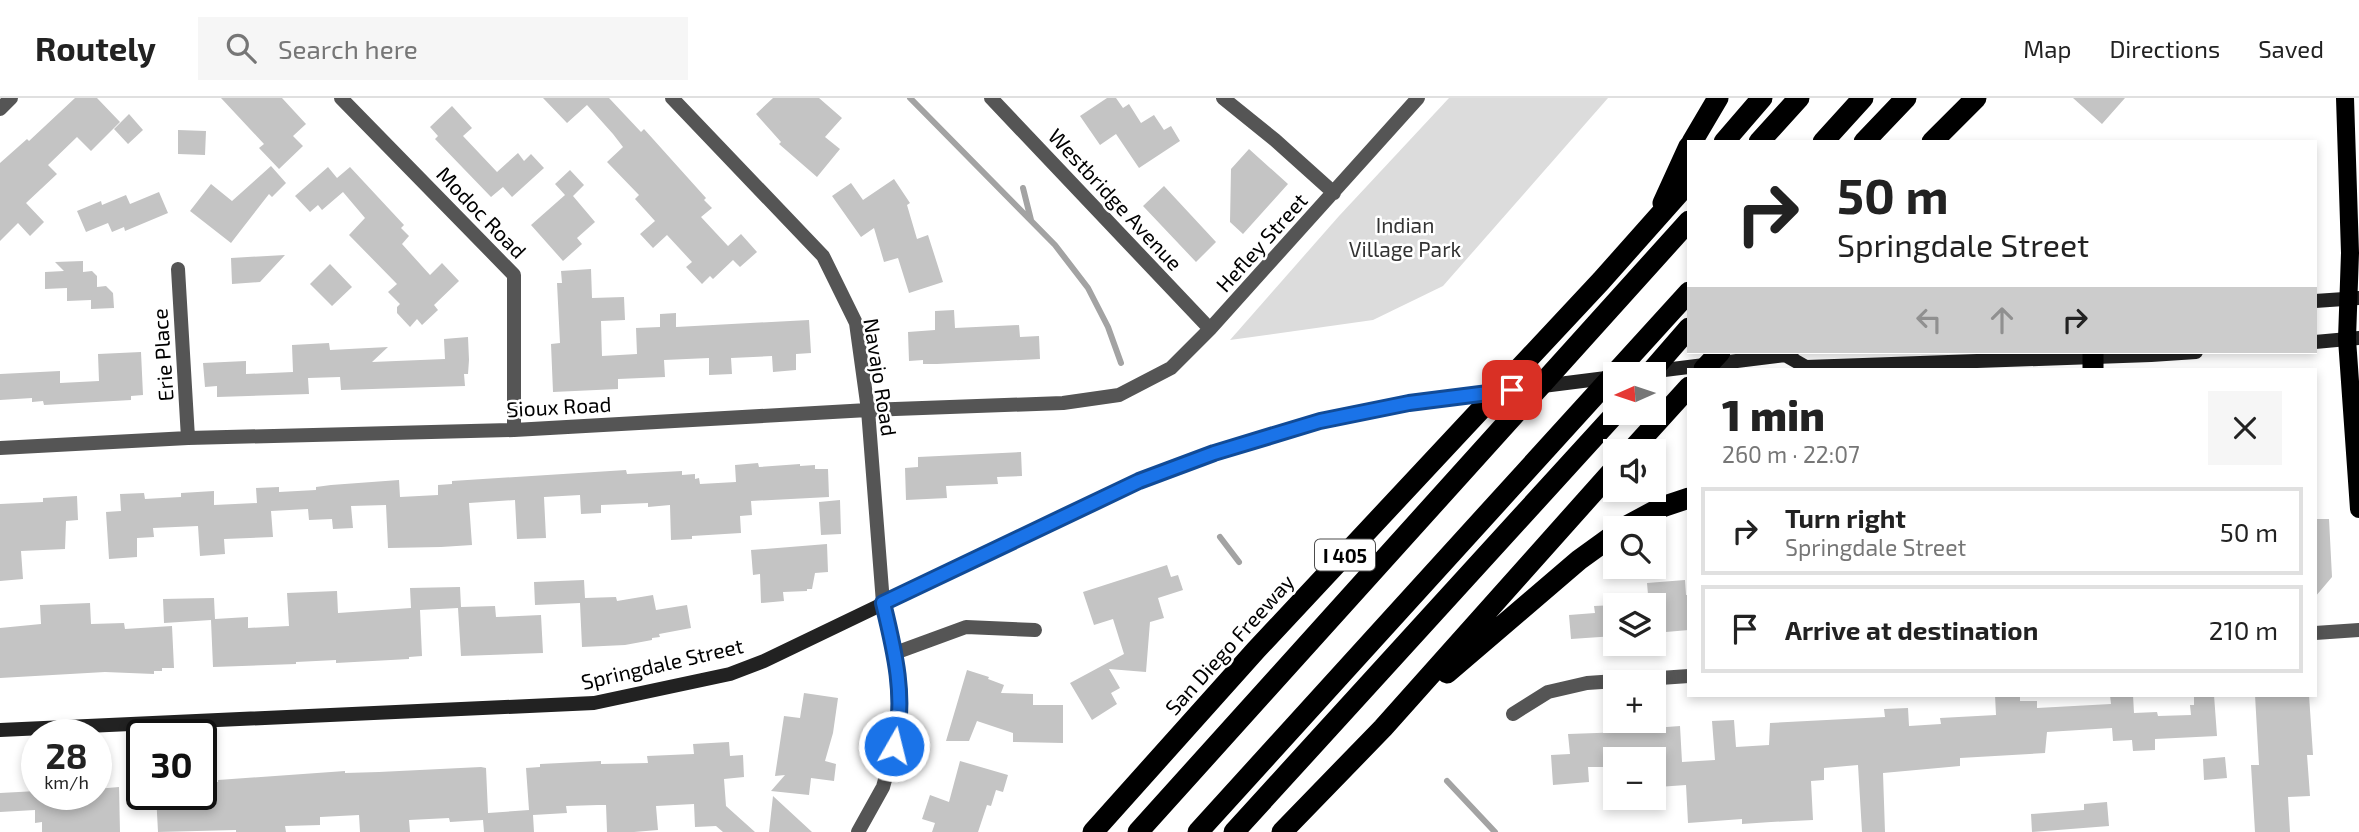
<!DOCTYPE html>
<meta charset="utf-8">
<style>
body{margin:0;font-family:"Exo 2",sans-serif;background:#f6f6f6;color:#222;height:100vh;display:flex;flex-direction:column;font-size:26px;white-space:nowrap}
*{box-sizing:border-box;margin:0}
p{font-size:23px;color:#767676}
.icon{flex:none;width:38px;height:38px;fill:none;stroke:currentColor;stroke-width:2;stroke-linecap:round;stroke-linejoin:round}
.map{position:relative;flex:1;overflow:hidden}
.drawer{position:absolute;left:1687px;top:270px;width:630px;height:329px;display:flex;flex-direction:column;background:#fff;border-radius:0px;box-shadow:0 4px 10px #0003}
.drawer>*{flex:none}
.hud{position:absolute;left:1687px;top:42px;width:630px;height:214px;border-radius:0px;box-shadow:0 4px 10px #0003;background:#fff;color:#222;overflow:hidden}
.needle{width:46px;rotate:267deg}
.controls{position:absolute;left:1603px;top:264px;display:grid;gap:14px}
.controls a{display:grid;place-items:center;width:63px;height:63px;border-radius:0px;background:#fff;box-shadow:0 4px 10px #0003;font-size:35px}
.speed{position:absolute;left:21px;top:621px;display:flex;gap:14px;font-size:35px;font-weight:700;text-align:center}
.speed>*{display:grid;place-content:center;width:91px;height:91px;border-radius:50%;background:#fff;box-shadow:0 4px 10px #0003;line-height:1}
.speed small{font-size:18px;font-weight:400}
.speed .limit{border:4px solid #111;border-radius:10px;background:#fff;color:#111}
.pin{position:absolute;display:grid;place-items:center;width:60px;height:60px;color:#fff;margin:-30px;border-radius:14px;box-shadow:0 4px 10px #0006}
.me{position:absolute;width:77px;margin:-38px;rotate:8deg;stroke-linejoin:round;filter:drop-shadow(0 0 5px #0008)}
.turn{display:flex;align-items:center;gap:24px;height:147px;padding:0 35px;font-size:32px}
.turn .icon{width:91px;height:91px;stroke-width:2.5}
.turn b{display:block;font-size:49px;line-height:60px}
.lanes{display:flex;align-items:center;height:66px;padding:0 35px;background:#0003;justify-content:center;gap:35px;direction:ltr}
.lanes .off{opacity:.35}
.round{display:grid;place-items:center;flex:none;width:74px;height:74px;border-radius:0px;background:#f6f6f6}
.summary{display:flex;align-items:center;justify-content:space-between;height:119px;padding:0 35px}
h1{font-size:42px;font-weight:800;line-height:52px}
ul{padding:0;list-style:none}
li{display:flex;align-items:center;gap:21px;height:88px;margin:0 14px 10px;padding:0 21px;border:4px solid #e0e0e0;border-radius:0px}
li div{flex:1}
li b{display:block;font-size:26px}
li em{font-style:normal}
header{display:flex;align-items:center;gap:42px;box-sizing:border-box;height:98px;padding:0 35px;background:#fff;border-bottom:2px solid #e0e0e0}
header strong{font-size:33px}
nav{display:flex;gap:38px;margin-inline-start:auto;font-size:24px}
.search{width:490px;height:63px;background:#f6f6f6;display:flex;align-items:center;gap:18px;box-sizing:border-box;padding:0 24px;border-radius:0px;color:#767676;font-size:26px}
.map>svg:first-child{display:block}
.green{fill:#dcdcdc}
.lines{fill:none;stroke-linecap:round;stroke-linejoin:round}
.stream{stroke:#a3a3a3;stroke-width:6}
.building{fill:#c4c4c4}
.minor{stroke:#555;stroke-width:14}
.secondary{stroke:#222;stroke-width:14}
.primary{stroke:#000;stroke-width:18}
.motorway{stroke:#000;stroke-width:21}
.route-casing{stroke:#114b97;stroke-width:18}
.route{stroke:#1a73e8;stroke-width:12}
.labels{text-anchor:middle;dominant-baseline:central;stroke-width:5;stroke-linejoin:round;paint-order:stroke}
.shield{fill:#fff;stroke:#4c4c4c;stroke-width:2}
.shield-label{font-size:19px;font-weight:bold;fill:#000}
.street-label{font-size:21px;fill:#000;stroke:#fff}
.park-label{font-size:21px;fill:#333;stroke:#fff}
</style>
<header>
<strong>Routely</strong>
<div class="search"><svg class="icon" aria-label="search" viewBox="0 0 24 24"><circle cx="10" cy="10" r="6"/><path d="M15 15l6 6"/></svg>Search here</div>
<nav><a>Map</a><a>Directions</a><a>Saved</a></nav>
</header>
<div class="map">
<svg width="2359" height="734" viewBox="0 0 2359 734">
<rect width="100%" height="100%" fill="#fff"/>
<path class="green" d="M 1449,0 L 1608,0 L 1443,188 L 1373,222 L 1230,242 L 1339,118 Z"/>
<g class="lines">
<path class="stream" d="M 910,0 L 1055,147 L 1088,190 L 1108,229 L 1121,265
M 1023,90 L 1031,122
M 1220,439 L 1239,464
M 1447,683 L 1495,734"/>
</g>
<path class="building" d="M 75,0 L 97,0 L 120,24 L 91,53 L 77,39 L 48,67 L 57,76 L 26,105 L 44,124 L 30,138 L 18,125 L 0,143 L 0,65 L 27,41 L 29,43 Z
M 221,0 L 282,0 L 306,26 L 293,38 L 303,48 L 279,71 L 259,50 L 264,46 Z
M 543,0 L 609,0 L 641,34 L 644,31 L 706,100 L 704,102 L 712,110 L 701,119 L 728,148 L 741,136 L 757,154 L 740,169 L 733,162 L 713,181 L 710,178 L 702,186 L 686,169 L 692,164 L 667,137 L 653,150 L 640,136 L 655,123 L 635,101 L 639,97 L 607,64 L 623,49 L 613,36 L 587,7 L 567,25 Z
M 773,0 L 819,0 L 842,20 L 825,39 L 840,51 L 817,79 L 779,46 L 781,44 L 756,16 Z
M 1107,0 L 1116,0 L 1123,10 L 1129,6 L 1141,25 L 1154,17 L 1164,32 L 1171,28 L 1180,43 L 1139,70 L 1116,36 L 1100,47 L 1080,18 Z
M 2073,0 L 2125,0 L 2102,26 Z
M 452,8 L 472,30 L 463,38 L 497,74 L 518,55 L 524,63 L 531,56 L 544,70 L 512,99 L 503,89 L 491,99 L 435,41 L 438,38 L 430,29 Z
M 129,16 L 143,32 L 128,46 L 114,31 Z
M 178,32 L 206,33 L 205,57 L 178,56 Z
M 1249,51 L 1288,86 L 1243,136 L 1230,124 L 1231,71 Z
M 271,68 L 286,85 L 272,99 L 269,96 L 231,145 L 190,113 L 211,86 L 232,103 Z
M 328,69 L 337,80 L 350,69 L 404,127 L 401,130 L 409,138 L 402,146 L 430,177 L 442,165 L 459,183 L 434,207 L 438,212 L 422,227 L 417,221 L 410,229 L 397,215 L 397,209 L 400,206 L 388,194 L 397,186 L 349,137 L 365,120 L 343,94 L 322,112 L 318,107 L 310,114 L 295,98 Z
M 570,72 L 584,87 L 573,98 L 595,124 L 577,140 L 582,146 L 563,163 L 531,127 L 565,97 L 555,86 Z
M 894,81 L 910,105 L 907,107 L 917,141 L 928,137 L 943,184 L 909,195 L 898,160 L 884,164 L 874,130 L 861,139 L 832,98 L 851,85 L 863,102 Z
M 1164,88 L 1216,144 L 1196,164 L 1143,108 Z
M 159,94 L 168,115 L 125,133 L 124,129 L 112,134 L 108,125 L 86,134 L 77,113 L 101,103 L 102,107 L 126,97 L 130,106 Z
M 285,157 L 260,184 L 232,186 L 231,160 Z
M 83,163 L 83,174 L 92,173 L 97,178 L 97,189 L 106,188 L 113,195 L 114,210 L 91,211 L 91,202 L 67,203 L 67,190 L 45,191 L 45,174 L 64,173 L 55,164 Z
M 330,166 L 352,189 L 332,208 L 310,186 Z
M 591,171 L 592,200 L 624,199 L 625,222 L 601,223 L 602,258 L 637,256 L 636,230 L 660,229 L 660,216 L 676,215 L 676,229 L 809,222 L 811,255 L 796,256 L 796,272 L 773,274 L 772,258 L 731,260 L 732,276 L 709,277 L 709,260 L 664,262 L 665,279 L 618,281 L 618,291 L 553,294 L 551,246 L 560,245 L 557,185 L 562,185 L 561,173 Z
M 954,212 L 955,230 L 1019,227 L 1020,239 L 1039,238 L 1040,261 L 937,266 L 923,266 L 923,262 L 909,263 L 908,234 L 935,232 L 935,213 Z
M 468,239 L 469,262 L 468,276 L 464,276 L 465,288 L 341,292 L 340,279 L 308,280 L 309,296 L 217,299 L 217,288 L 205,289 L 203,265 L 246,263 L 246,276 L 293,274 L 292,247 L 329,245 L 330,252 L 388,249 L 372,264 L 445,261 L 444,241 Z
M 141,254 L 143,297 L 131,298 L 131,302 L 44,307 L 43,303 L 32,304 L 32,300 L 0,302 L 0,276 L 60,273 L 60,285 L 99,283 L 98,256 Z
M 1021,354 L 1022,378 L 997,379 L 998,386 L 946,388 L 947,400 L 906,402 L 905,370 L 918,369 L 918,359 Z
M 758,365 L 759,369 L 800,366 L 800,368 L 815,367 L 815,371 L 828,371 L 829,399 L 751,403 L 752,417 L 740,418 L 741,435 L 692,438 L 692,441 L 671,442 L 670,407 L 648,409 L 648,405 L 601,407 L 601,415 L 581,416 L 580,397 L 544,399 L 546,440 L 517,441 L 515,402 L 469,405 L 472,447 L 441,449 L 388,450 L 386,407 L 351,408 L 353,430 L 333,431 L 332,421 L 309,422 L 308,411 L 271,413 L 273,439 L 224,441 L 225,456 L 200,458 L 198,428 L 153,430 L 154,439 L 137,440 L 137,459 L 109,461 L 106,414 L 121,413 L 120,396 L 144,395 L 145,401 L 181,399 L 181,395 L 214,393 L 214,407 L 257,405 L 256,390 L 279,389 L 279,394 L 316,392 L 316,389 L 331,387 L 399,382 L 400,399 L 438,397 L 438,387 L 452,386 L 452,383 L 626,372 L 627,376 L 682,373 L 682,377 L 695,376 L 695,381 L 699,380 L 700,386 L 736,384 L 735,367 Z
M 77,398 L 78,422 L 66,423 L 65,451 L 21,453 L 23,481 L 0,483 L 0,406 L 43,404 L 43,400 Z
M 840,402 L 841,436 L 821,437 L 819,404 Z
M 2315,421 L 2329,421 L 2332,479 L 2315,499 Z
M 827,446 L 828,474 L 815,475 L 812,491 L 807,491 L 807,493 L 783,494 L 784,503 L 761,505 L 760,476 L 753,477 L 751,452 Z
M 1167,467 L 1171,479 L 1178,477 L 1183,492 L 1158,500 L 1164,520 L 1150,524 L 1146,574 L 1109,571 L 1120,590 L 1111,595 L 1117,606 L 1092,622 L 1070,585 L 1124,556 L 1113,521 L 1094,527 L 1083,494 Z
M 584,482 L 585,500 L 616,499 L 617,503 L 653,497 L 656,512 L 687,507 L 691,530 L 659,536 L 660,539 L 652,540 L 652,542 L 625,547 L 582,549 L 580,505 L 535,507 L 534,484 Z
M 1685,482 L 1686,497 L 1689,497 L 1689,532 L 1654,535 L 1654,508 L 1649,508 L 1647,485 Z
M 460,489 L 461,509 L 495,508 L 496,519 L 541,517 L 543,555 L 461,558 L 458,510 L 420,512 L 422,558 L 409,559 L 409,561 L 336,565 L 336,562 L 296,564 L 296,566 L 213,569 L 211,522 L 164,525 L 163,501 L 214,500 L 215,521 L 248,519 L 248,530 L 289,528 L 287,495 L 337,493 L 338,515 L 411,510 L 410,490 Z
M 90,505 L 91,526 L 124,525 L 125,531 L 172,528 L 174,570 L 162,570 L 162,573 L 154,573 L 154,576 L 105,574 L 0,580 L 0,530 L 41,526 L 40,507 Z
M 1615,507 L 1615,538 L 1571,541 L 1569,517 L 1595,515 L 1594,508 Z
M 967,572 L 989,579 L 988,581 L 1004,587 L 1001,595 L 1033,596 L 1033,607 L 1063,607 L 1063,645 L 1013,644 L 1013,635 L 977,623 L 969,643 L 946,643 Z
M 804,595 L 838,600 L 833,635 L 825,663 L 836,666 L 834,683 L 811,680 L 809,697 L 771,693 L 785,677 L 775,678 L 784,618 L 800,620 Z
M 1995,597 L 2020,597 L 2020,603 L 2037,603 L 2037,610 L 2111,606 L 2110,597 L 2133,597 L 2134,615 L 2157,614 L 2158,618 L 2191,617 L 2190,607 L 2194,607 L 2194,597 L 2214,597 L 2217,638 L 2155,641 L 2155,652 L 2133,653 L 2132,642 L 2113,643 L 2112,630 L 2047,634 L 2045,655 L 1960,660 L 1960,668 L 1883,675 L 1885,734 L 1862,734 L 1858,667 L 1824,670 L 1824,682 L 1811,683 L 1813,722 L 1771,724 L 1742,726 L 1742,721 L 1688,725 L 1686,687 L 1658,689 L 1656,662 L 1615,662 L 1615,669 L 1588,669 L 1589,684 L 1553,687 L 1551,657 L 1570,656 L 1568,636 L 1654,633 L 1653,630 L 1680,628 L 1682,664 L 1715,662 L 1712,623 L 1734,622 L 1736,649 L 1769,647 L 1770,625 L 1885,619 L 1884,611 L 1908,610 L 1909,628 L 1941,626 L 1940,620 L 1996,617 Z
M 2255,597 L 2309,597 L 2313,657 L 2307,657 L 2310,698 L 2288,699 L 2290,734 L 2255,734 L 2251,667 L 2259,667 Z
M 729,644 L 730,658 L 743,657 L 744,679 L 724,681 L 726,708 L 755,734 L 723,734 L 716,728 L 695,729 L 694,706 L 656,708 L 658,732 L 634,734 L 607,734 L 606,707 L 598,707 L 566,708 L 567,715 L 533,717 L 534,734 L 484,734 L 483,722 L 450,724 L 449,720 L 409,722 L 410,734 L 360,734 L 359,717 L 320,719 L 320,727 L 285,728 L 286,734 L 236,734 L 236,732 L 158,734 L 156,696 L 201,696 L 201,685 L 218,684 L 218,682 L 345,673 L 345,675 L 379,674 L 481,669 L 486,670 L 488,715 L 529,712 L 526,670 L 540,669 L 540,666 L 601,663 L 601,666 L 648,665 L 647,658 L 694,656 L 693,646 Z
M 2225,659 L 2227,680 L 2204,682 L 2203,661 Z
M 960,663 L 1008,677 L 1003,694 L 996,692 L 991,708 L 987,707 L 978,734 L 932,734 L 935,725 L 922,721 L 930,697 L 949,704 Z
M 119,689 L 120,734 L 42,734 L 42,724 L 35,725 L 35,712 L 0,714 L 0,695 L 37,693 L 37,696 L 96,696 L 96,691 Z
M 773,698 L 812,734 L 769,734 Z
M 2107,704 L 2109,728 L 2032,734 L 2031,716 L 2084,712 L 2084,706 Z"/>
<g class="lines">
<path class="minor" d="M 341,0 L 514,177 L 514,332
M 672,0 L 823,158 L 856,225 L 868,312 L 883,505 L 895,555 L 900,628 L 883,689 L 858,734
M 991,0 L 1210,231
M 1223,0 L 1275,42 L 1334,95
M 0,11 L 11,0
M 178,171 L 188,340
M 0,350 L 188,340 L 514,332 L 868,312 L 1063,305 L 1119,297 L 1171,270 L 1210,231 L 1418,0
M 2315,535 L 2359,532
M 895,555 L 966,529 L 1035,532
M 1513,616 L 1548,594 L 1587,585 L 1689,578"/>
<path class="secondary" d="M 2315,203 L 2359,200
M 2315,244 L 2359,240
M 1785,257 L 1806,269 L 2151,257 L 2196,254
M 1632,276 L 1785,257 L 1792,254
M 0,632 L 594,605 L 730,576 L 764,563 L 1139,383 L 1214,355 L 1320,323 L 1409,305 L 1614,279"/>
<path class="primary" d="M 2345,0 L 2350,155 L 2347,241 L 2359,411"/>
<path class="motorway" d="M 1692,44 L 1718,0
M 1724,44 L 1762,0
M 1759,44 L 1799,0
M 1823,44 L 1863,0
M 1864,44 L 1906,0
M 1932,44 L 1976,0
M 1663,105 L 1689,48
M 1704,271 L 1720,254
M 2093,271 L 2093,254
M 1649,276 L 1689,230
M 1630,354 L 1689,289
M 1623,430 L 1662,409 L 1689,400
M 1447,575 L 1579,462 L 1615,436
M 1093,734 L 1256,552 L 1601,183 L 1689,84
M 1138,734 L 1689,123
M 1198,734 L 1689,194
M 1234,734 L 1616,315
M 1282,734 L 1383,630 L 1615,370"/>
</g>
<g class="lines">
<defs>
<path id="route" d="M 894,648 C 907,602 894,550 883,505 L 1139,383 L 1214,355 L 1320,323 L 1409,305 L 1512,292"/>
</defs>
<use href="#route" class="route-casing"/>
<use href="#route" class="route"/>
</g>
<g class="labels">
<rect class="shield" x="1315" y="441.5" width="60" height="31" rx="5"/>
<g class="shield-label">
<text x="1345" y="457">I 405</text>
</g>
<g class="street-label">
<text transform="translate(1116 101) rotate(47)">Westbridge Avenue</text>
<text transform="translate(482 114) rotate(46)">Modoc Road</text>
<text transform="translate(1261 144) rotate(-48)">Hefley Street</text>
<text transform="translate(162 257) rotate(-94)">Erie Place</text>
<text transform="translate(881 279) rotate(81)">Navajo Road</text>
<text transform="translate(559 308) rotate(-3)">Sioux Road</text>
<text transform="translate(1229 546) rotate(-48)">San Diego Freeway</text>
<text transform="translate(662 565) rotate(-13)">Springdale Street</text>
</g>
<g class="park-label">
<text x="1405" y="126">Indian<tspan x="1405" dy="24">Village Park</tspan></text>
</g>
</g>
</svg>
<div class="controls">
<a><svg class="needle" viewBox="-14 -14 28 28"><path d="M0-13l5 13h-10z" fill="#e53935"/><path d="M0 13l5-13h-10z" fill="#767676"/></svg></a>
<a><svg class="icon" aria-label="sound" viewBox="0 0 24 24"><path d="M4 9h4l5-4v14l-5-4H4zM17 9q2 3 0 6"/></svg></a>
<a><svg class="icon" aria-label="search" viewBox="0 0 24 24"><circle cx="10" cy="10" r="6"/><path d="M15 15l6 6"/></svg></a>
<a><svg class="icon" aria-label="layers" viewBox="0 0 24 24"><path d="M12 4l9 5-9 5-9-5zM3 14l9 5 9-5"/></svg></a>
<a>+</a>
<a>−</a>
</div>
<div class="speed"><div>28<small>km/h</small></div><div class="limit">30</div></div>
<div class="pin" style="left:1512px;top:292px;background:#d93025"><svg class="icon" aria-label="arrive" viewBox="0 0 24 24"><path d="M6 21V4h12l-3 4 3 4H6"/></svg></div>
<svg class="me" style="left:894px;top:648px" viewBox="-20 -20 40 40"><circle r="17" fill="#1a73e8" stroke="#fff" stroke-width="3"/><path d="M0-11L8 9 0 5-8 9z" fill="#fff"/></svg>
<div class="hud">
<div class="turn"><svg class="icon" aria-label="right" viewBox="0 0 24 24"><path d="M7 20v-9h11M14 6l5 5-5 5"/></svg><div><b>50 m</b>Springdale Street</div></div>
<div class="lanes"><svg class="icon off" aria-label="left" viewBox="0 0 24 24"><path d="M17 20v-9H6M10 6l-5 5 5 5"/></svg><svg class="icon off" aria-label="ahead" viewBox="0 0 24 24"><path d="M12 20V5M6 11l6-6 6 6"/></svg><svg class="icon" aria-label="right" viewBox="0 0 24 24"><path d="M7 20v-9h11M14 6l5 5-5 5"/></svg></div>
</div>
<section class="drawer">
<div class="summary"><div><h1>1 min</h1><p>260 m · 22:07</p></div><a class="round"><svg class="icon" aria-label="close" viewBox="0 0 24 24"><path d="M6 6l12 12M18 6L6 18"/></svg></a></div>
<ul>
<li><svg class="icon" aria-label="right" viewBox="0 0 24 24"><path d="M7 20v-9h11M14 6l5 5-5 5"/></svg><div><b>Turn right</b><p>Springdale Street</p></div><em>50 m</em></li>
<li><svg class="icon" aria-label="arrive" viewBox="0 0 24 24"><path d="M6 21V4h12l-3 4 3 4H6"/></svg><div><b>Arrive at destination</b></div><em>210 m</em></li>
</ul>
</section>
</div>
